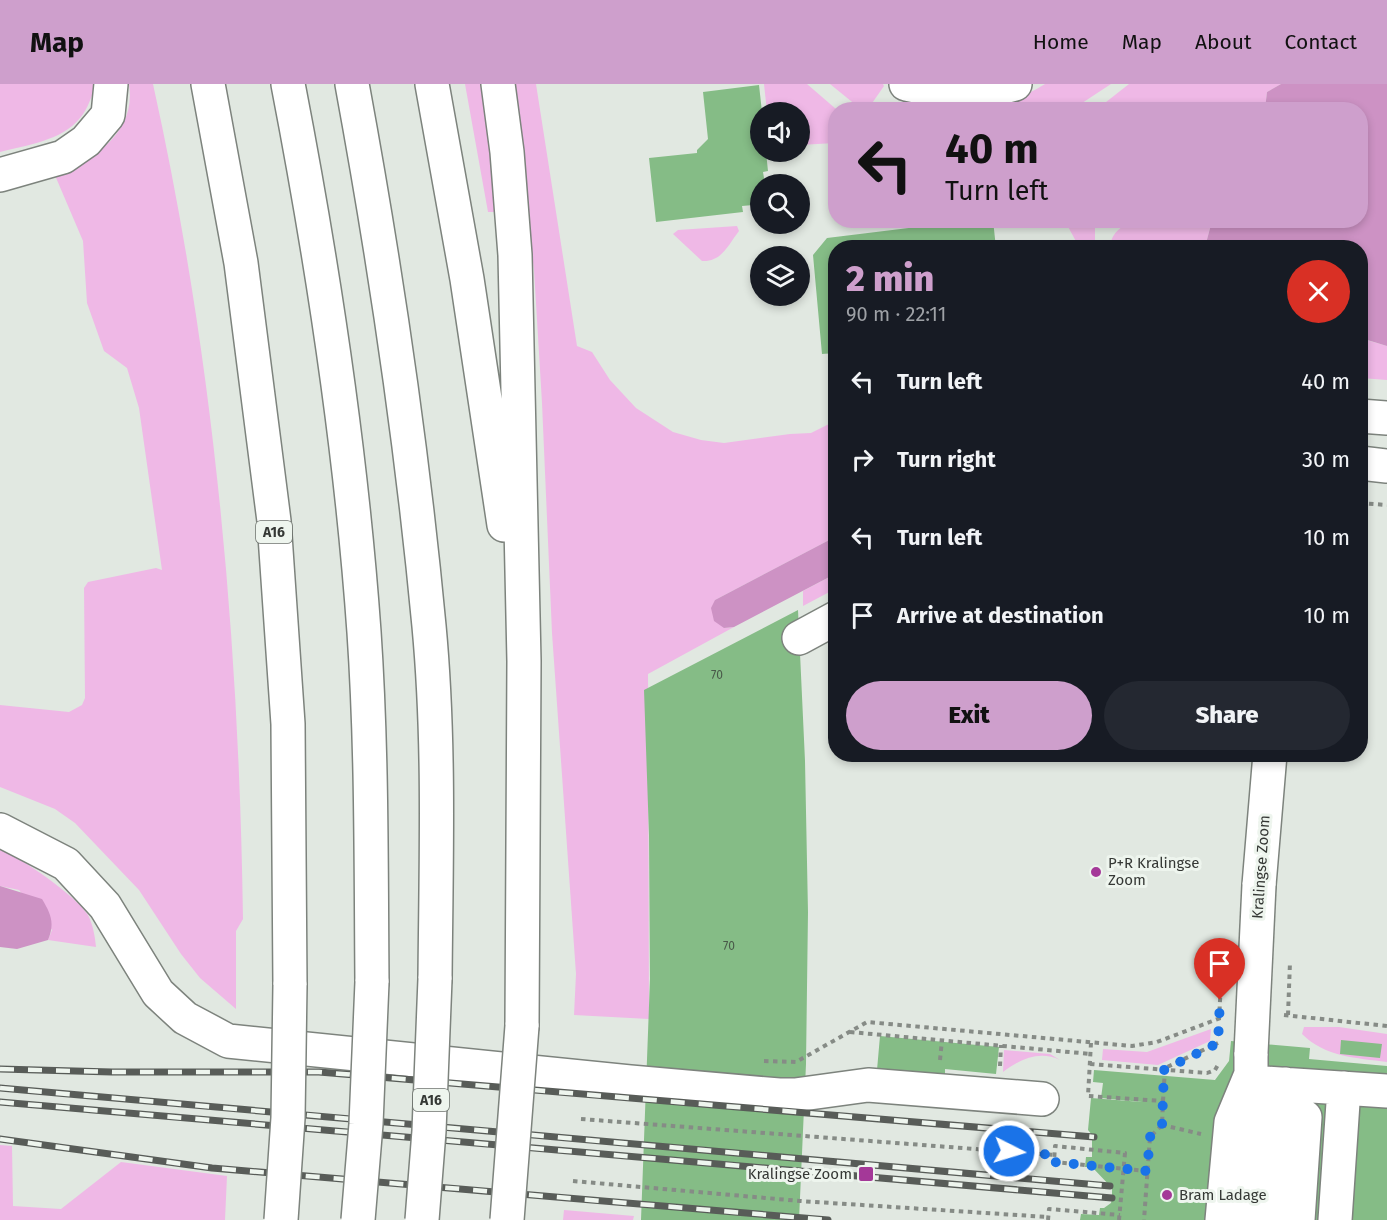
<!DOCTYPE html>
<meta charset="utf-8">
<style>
body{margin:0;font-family:"Fira Sans",sans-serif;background:#242831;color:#f1f3f6;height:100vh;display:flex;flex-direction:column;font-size:22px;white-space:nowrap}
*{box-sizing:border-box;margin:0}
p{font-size:20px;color:#9ea1a6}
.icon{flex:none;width:33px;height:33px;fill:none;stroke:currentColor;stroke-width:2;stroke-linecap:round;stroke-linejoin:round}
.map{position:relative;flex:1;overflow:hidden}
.panel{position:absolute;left:828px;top:156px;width:540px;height:522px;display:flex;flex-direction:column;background:#171b24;border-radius:24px;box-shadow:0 3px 9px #0003}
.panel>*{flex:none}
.guide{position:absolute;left:828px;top:18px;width:540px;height:126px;border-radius:24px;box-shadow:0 3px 9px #0003;background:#ce9fcc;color:#111;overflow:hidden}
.controls{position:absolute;left:750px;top:18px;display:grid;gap:12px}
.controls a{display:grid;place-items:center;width:60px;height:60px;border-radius:50%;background:#171b24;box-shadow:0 3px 9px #0003;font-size:30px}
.pin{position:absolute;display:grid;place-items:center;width:51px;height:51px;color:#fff;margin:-62px -26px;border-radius:50% 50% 50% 0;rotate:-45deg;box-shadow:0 0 6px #0007}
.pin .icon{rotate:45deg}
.me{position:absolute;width:66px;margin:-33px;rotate:95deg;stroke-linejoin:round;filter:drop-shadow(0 0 4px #0008)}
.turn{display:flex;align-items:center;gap:21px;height:126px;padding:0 18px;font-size:27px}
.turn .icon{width:78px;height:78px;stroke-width:2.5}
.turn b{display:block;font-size:42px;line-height:51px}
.round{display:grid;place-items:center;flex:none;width:63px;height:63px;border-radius:32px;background:#242831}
.overview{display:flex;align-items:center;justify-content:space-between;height:102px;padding:0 18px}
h1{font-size:36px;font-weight:800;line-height:45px;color:#ce9fcc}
.action{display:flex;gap:12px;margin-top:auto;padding:12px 18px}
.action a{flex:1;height:69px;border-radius:36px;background:#ce9fcc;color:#111;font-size:24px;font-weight:800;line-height:69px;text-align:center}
.action a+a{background:#242831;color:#f1f3f6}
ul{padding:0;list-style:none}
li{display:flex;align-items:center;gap:18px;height:78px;padding:0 18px}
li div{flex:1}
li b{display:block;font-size:22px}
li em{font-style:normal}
header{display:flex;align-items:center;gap:36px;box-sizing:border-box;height:84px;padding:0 30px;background:#ce9fcc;color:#111}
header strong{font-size:28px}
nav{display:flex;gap:33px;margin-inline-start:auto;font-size:21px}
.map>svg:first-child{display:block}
.green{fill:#efb8e6}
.water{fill:#cd92c4}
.building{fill:#85bc86}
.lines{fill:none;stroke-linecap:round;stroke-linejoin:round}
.minor-casing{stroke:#7d837d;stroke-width:36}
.highway-casing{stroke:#7d837d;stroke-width:36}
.path{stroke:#868b86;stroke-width:4;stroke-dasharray:4.5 4.5;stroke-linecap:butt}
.minor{stroke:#fff;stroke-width:33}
.highway{stroke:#fff;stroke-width:33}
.rail-casing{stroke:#585c58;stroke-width:7}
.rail{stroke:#eef5ee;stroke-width:4.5;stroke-dasharray:14;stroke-linecap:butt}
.minor-bridge-casing{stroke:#7d837d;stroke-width:36;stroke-linecap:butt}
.highway-bridge-casing{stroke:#7d837d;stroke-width:36;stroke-linecap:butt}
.minor-bridge{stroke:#fff;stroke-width:33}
.highway-bridge{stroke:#fff;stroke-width:33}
.route{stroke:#1a73e8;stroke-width:10;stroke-dasharray:0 18}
.poi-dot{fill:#a43898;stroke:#eef5ee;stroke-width:2}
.labels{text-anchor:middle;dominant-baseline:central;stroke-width:6;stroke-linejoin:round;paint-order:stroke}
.number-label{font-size:12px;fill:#495949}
.shield{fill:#eef5ee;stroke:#6c716c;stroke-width:1.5}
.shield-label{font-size:14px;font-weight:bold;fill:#353835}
.poi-label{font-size:15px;fill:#353835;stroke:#eef5ee;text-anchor:start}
.street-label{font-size:15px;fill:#353835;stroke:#eef5ee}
</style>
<header>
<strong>Map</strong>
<nav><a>Home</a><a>Map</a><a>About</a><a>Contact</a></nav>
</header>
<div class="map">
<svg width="1387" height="1136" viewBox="0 0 1387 1136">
<rect width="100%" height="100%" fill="#e1e8e1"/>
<path class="green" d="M 0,0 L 96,0 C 92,11 88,25 80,34 C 62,57 26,61 0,68 Z
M 129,0 L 153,0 C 214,275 239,554 243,835 L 236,847 L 236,925 L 200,894 L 181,870 L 139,806 L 75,739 L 55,725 L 0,703 L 0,621 L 69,628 L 82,621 L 85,614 L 84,504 L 88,498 L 156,484 L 162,486 L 139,324 L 127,284 L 104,267 L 87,219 L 83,157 L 54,89 C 94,78 137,47 129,0 Z
M 465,0 L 484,0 L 497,128 L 488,128 Z
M 511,0 L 536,0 L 577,262 L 592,268 L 610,296 L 636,324 L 673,348 L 701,356 L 724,359 L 790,350 L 811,349 L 835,337 L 835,453 L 715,516 L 724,544 L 734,543 L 648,590 L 649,935 L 574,931 L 576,890 L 552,549 L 542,319 L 534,186 Z
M 764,0 L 807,0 L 836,25 L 835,59 L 800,61 L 800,28 L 767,28 Z
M 830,0 L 883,0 L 884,2 L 868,25 L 862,26 Z
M 1045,0 L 1111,0 L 1073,25 L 903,26 C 913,8 982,18 1002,17 C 1016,16 1034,7 1045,0 Z
M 1129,0 L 1281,0 L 1267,8 L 1265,25 L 1111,26 L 1101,22 Z
M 1065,137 L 1095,137 L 1095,163 L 1079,163 Z
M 1131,137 L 1212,137 L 1205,163 L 1110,164 C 1111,149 1120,144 1131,137 Z
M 737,142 L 739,147 C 728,161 722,178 702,177 L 673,150 L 678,146 Z
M 1360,254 L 1387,262 L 1387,296 L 1361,294 Z
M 835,490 L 835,505 L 803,522 L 803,507 Z
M 0,766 C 21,773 76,812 88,831 C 93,841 95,852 96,863 L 48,856 L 52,846 L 19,806 L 0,802 Z
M 1304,943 L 1339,943 L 1387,950 L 1387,978 C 1357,974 1325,973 1302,950 Z
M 1211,945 L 1210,957 L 1158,981 L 1102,976 L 1103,965 L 1147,968 Z
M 1004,966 L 1050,970 L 1060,976 C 1040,966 1020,975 1003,988 Z
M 0,1061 L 12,1062 L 13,1122 L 61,1125 L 121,1078 L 227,1092 L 225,1136 L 0,1136 Z
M 564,1126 L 634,1132 L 633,1136 L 563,1136 Z"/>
<path class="water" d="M 1281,0 L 1387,0 L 1387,262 L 1361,254 L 1360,164 L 1205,163 L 1212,137 L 1360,136 L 1360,26 L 1265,25 L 1267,8 Z
M 835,453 L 835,490 L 734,543 L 724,544 L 714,537 L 711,524 L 715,516 Z
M 0,802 L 42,815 C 51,830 55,839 48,856 L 17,865 L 0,863 Z"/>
<path class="building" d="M 759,1 L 762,28 L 760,68 L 766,68 L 768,87 L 763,88 L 765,100 L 760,100 L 760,119 L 756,117 L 753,121 L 742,122 L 743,128 L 656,138 L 649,74 L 697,69 L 697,66 L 708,55 L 703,8 Z
M 974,136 L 993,136 L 996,164 L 836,164 L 836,269 L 822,270 L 813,171 L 827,154 Z
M 798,526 L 805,677 L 808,828 L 806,980 L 799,1136 L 641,1136 L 650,895 L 649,751 L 644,606 Z
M 880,952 L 999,963 L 996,990 L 945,985 L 945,992 L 877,986 Z
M 1341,956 L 1382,960 L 1380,974 L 1340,970 Z
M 1231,957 L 1310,964 L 1309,975 L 1387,982 L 1387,1136 L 1080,1136 L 1081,1130 L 1099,1131 L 1100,1124 L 1104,1124 L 1111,1119 L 1112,1114 L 1112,1104 L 1092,1083 L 1085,1083 L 1086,1073 L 1092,1073 L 1092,1051 L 1088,1046 L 1091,1014 L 1142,1018 L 1101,1014 L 1103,999 L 1093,998 L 1094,986 L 1215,996 L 1229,977 Z"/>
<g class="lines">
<defs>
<path id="minor" d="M 906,0 C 952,10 970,14 1015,0
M 1360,332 L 1387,334
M 1360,379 L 1387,382
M 799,554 L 836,534
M 0,746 L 66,780 L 105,822 L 158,909 L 185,934 L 228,957 L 630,998 L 779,1011 L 795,1011 L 868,1001 L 1042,1015
M 1259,801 L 1270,670
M 1265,999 L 1387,1007
M 1222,1136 L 1231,1038 L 1251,990 L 1251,969
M 1248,1136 L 1260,998
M 1273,1136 L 1285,1000
M 1298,1136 L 1305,1033
M 1335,1136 L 1344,1004"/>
<path id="highway" d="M 208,0 L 241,179 L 274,437 L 288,640 L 290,901
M 288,0 C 323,181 351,364 364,548 C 372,665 371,782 372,898
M 352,0 C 385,179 412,361 429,542 C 440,659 436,778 435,895
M 432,0 L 467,195 L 504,441
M 498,0 L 507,68 L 515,171 L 524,577 L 522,942
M 0,91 L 63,73 L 86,57 L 108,31 L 111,0"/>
</defs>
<use href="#minor" class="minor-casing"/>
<use href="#highway" class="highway-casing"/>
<path class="path" d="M 1360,419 L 1387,421
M 1284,931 L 1387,942
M 1288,931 L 1290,878
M 1219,936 L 1221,898
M 850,948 L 1091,970
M 1091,959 L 1088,1012 L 1163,1017 L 1162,1041 L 1150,1053 L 1144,1136
M 940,976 L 942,956
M 764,977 L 796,978 L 867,938 L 1132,962 L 1157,958 L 1223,933
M 1090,980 L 1207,989 L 1215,986 L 1219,979
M 1000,982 L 1001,961
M 1163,1017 L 1165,984 L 1218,959
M 581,1035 L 1054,1071
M 1162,1041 L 1201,1050
M 573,1097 L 800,1117 L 1048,1133
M 1048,1136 L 1049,1125 L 1120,1131
M 1119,1136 L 1125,1069 L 1055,1062 L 1054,1078 L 1147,1087"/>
<use href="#minor" class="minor"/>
<use href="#highway" class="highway"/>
<defs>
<path id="rail" d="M 0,985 L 112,988 L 319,988 L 1094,1053
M 0,1004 L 1110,1102
M 0,1018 L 1112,1114
M 0,1055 L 212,1084 L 828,1136"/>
</defs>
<use href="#rail" class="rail-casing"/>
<use href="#rail" class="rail"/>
<defs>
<path id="minor-bridge" d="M 1251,969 L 1259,801"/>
<path id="highway-bridge" d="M 281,1136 L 288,1034 L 290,901
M 358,1136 L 366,1040 L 372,898
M 422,1136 L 429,1047 L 435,895
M 507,1136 L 522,942"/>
</defs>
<use href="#minor-bridge" class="minor-bridge-casing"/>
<use href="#highway-bridge" class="highway-bridge-casing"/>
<use href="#minor-bridge" class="minor-bridge"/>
<use href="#highway-bridge" class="highway-bridge"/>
</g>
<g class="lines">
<path class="route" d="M 1009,1067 L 1054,1071 L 1054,1078 L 1147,1087 L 1150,1053 L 1162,1041 L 1164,986 L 1218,959 L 1220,916"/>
</g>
<g class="poi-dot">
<circle cx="1096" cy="788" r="6"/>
<rect x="858" y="1082" width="16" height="16" rx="3"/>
<circle cx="1167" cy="1111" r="6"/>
</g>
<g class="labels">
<g class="number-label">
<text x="717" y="591">70</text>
<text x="729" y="862">70</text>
</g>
<g class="shield">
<rect x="256" y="437" width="36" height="22" rx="4.5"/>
<rect x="413" y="1005" width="36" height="22" rx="4.5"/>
</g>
<g class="shield-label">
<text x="274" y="448">A16</text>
<text x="431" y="1016">A16</text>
</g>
<g class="poi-label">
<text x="1108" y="779">P+R Kralingse<tspan x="1108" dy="17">Zoom</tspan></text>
<text x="852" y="1090" text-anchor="end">Kralingse Zoom</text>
<text x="1179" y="1111">Bram Ladage</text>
</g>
<g class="street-label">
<text transform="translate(1261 783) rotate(-86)">Kralingse Zoom</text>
</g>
</g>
</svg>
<div class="controls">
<a><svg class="icon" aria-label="sound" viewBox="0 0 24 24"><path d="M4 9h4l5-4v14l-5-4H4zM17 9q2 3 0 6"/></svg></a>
<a><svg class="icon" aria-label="search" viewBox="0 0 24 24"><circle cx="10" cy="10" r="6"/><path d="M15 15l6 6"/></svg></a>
<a><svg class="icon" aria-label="layers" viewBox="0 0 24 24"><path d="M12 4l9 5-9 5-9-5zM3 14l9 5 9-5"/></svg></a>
</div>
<div class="pin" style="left:1220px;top:916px;background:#d93025"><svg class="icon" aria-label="arrive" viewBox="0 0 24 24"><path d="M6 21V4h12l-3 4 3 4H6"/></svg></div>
<svg class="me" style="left:1009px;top:1067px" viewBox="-20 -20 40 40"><circle r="17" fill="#1a73e8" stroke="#fff" stroke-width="3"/><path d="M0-11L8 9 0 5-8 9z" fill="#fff"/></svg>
<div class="guide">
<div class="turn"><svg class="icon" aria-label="left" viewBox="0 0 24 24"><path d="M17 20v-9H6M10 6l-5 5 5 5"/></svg><div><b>40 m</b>Turn left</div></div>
</div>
<section class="panel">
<div class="overview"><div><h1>2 min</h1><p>90 m · 22:11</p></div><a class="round" style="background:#d93025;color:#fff"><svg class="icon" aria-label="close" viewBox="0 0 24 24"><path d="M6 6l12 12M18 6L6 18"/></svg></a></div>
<ul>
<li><svg class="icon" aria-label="left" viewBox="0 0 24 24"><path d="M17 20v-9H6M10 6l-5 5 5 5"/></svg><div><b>Turn left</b></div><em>40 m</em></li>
<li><svg class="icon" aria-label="right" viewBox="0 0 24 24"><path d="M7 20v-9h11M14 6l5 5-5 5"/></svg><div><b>Turn right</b></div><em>30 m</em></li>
<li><svg class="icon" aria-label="left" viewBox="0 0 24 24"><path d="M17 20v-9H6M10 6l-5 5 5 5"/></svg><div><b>Turn left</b></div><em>10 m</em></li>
<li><svg class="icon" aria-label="arrive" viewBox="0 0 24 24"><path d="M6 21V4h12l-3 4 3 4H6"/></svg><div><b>Arrive at destination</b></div><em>10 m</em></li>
</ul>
<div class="action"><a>Exit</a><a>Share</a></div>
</section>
</div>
